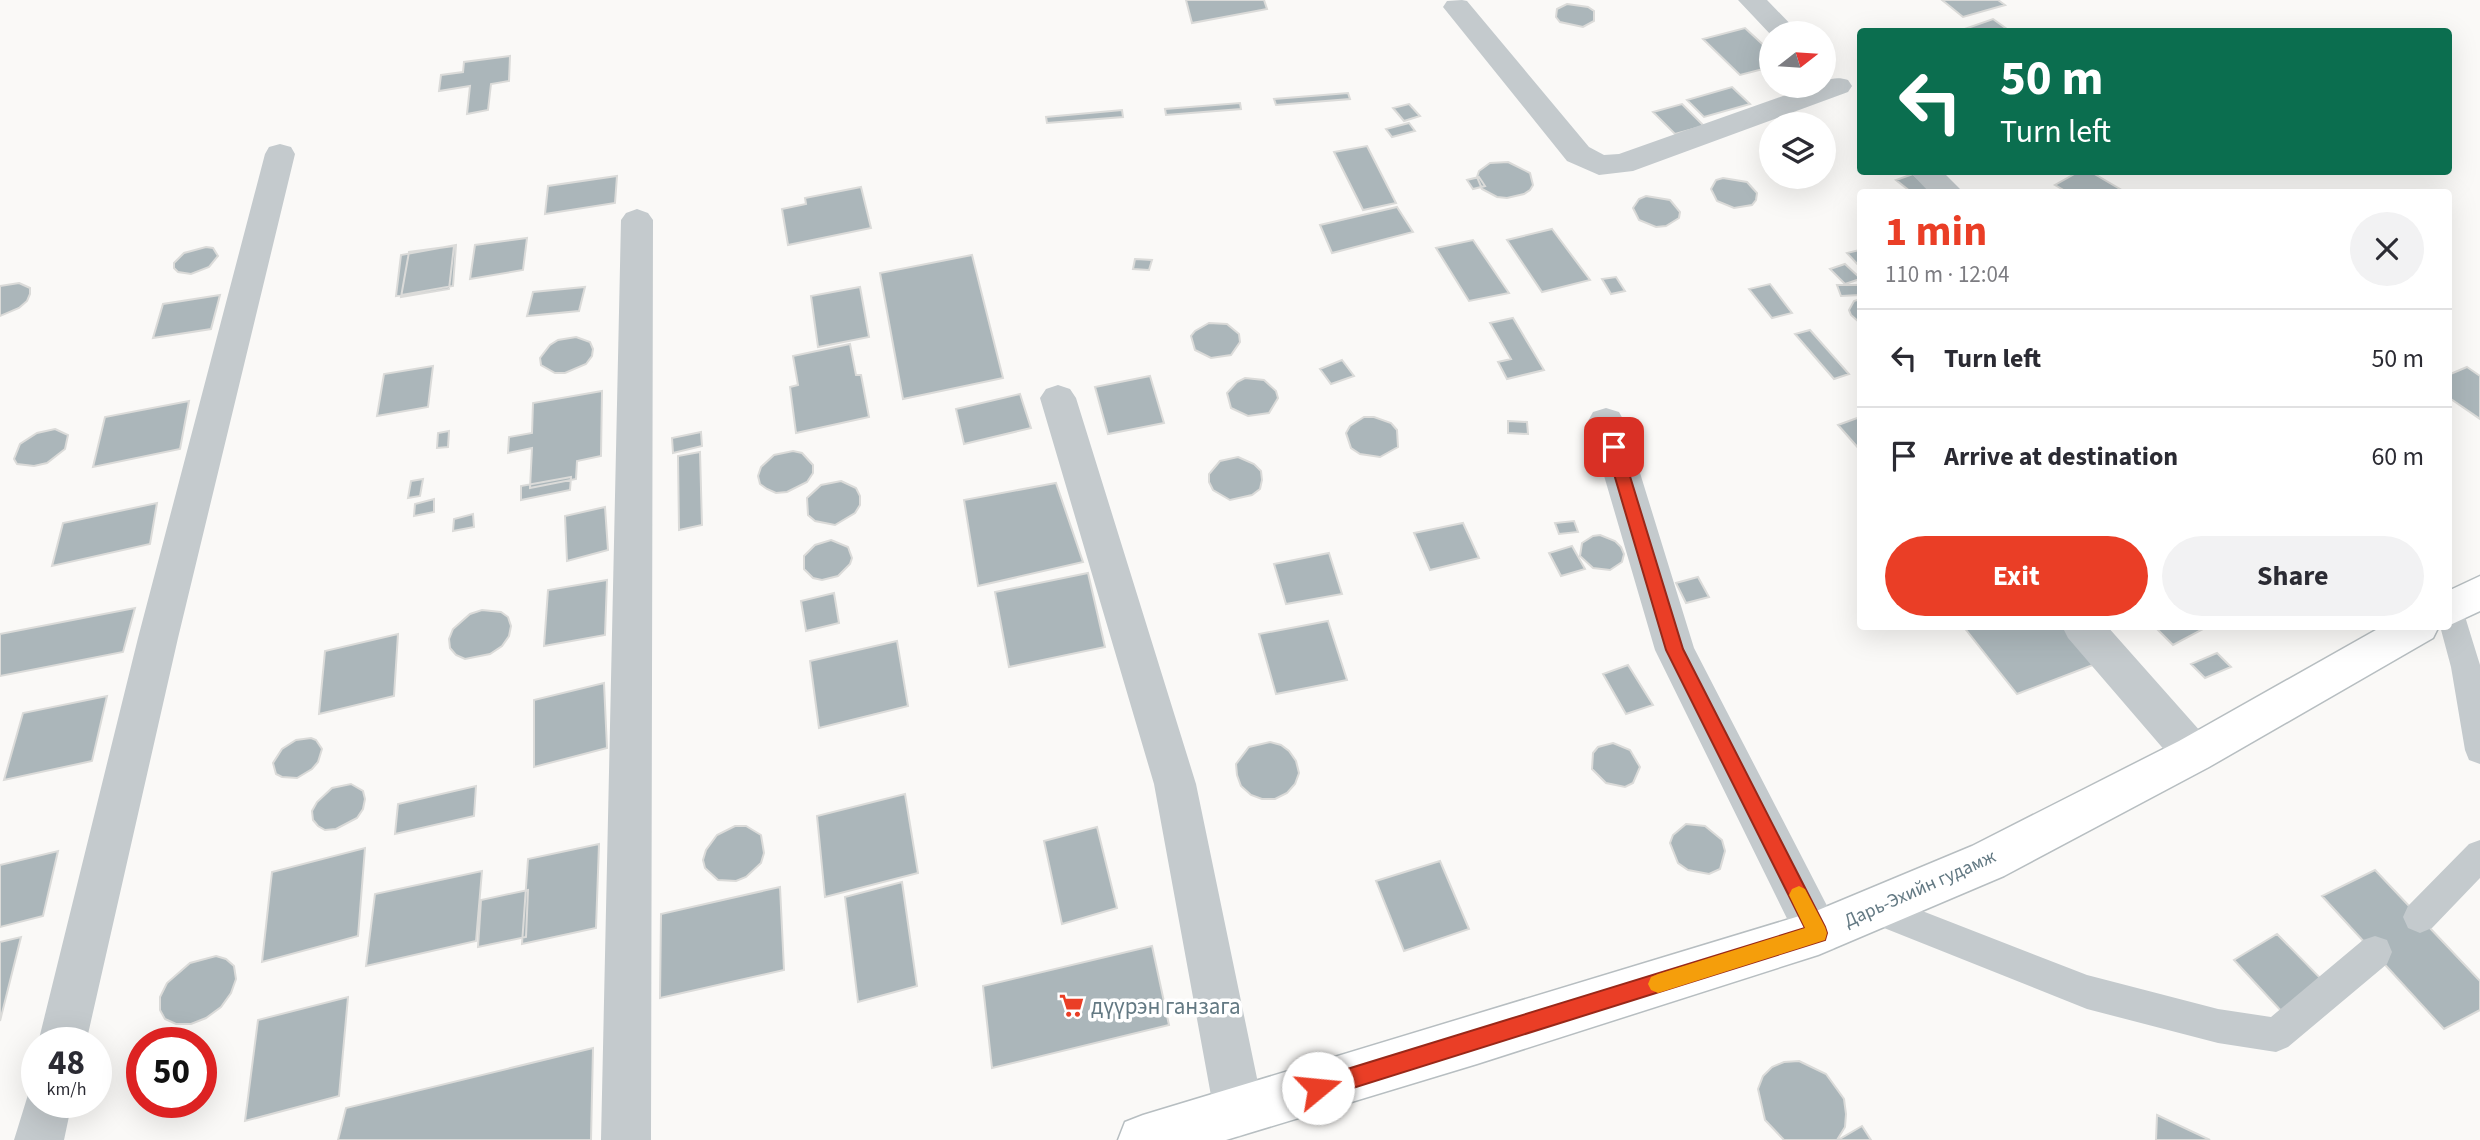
<!DOCTYPE html>
<meta charset="utf-8">
<style>
body{margin:0;font-family:"Source Sans 3",sans-serif;background:#f2f2f3;color:#2b2b33;height:100vh;display:flex;flex-direction:column;font-size:26px;white-space:nowrap}
*{box-sizing:border-box;margin:0}
p{font-size:23px;color:#7c7c81}
.icon{flex:none;width:38px;height:38px;fill:none;stroke:currentColor;stroke-width:2;stroke-linecap:round;stroke-linejoin:round}
.map{position:relative;flex:1;overflow:hidden}
.drawer{position:absolute;left:1857px;top:189px;width:595px;height:441px;display:flex;flex-direction:column;background:#fff;border-radius:7px;box-shadow:0 7px 28px #0002}
.drawer>*{flex:none}
.guide{position:absolute;left:1857px;top:28px;width:595px;height:147px;border-radius:7px;box-shadow:0 7px 28px #0002;background:#0b6e4f;color:#fff;overflow:hidden}
.needle{width:46px;rotate:73deg}
.tools{position:absolute;left:1759px;top:21px;display:grid;gap:14px}
.tools a{display:grid;place-items:center;width:77px;height:77px;border-radius:50%;background:#fff;box-shadow:0 7px 28px #0002;font-size:35px}
.speed{position:absolute;left:21px;top:1027px;display:flex;gap:14px;font-size:35px;font-weight:700;text-align:center}
.speed>*{display:grid;place-content:center;width:91px;height:91px;border-radius:50%;background:#fff;box-shadow:0 7px 28px #0002;line-height:1}
.speed small{font-size:18px;font-weight:400}
.speed .limit{border:10px solid #d22;background:#fff;color:#111}
.pin{position:absolute;display:grid;place-items:center;width:60px;height:60px;color:#fff;margin:-30px;border-radius:14px;box-shadow:0 4px 10px #0006}
.me{position:absolute;width:77px;margin:-38px;rotate:73deg;stroke-linejoin:round;filter:drop-shadow(0 0 5px #0008)}
.turn{display:flex;align-items:center;gap:24px;height:147px;padding:0 28px;font-size:32px}
.turn .icon{width:91px;height:91px;stroke-width:2.5}
.turn b{display:block;font-size:49px;line-height:60px}
.round{display:grid;place-items:center;flex:none;width:74px;height:74px;border-radius:37px;background:#f2f2f3}
.head{display:flex;align-items:center;justify-content:space-between;height:119px;padding:0 28px}
h1{font-size:42px;font-weight:700;line-height:52px;color:#ea3e26}
.button{display:flex;gap:14px;margin-top:auto;padding:14px 28px}
.button a{flex:1;height:80px;border-radius:42px;background:#ea3e26;color:#fff;font-size:28px;font-weight:700;line-height:80px;text-align:center}
.button a+a{background:#f2f2f3;color:#2b2b33}
ul{padding:0;list-style:none}
li{display:flex;align-items:center;gap:21px;height:98px;padding:0 28px;border-top:2px solid #e1e1e2}
li div{flex:1}
li b{display:block;font-size:26px}
li em{font-style:normal}
.map>svg:first-child{display:block}
.building{fill:#abb6ba;stroke:#dbdbd9;stroke-width:2}
.lines{fill:none;stroke-linecap:round;stroke-linejoin:round}
.secondary-casing{stroke:#b7bec1;stroke-width:3}
.lane{fill:#c4cacd;fill-rule:evenodd}
.street{fill:#c4cacd;fill-rule:evenodd}
.secondary{fill:#fff;fill-rule:evenodd}
.route{fill:#ea3e26;stroke:#982819;stroke-width:2}
.slow{fill:#f59e0b}
.labels{text-anchor:middle;dominant-baseline:central;stroke-width:7;stroke-linejoin:round;paint-order:stroke}
.street-label{font-size:19px;fill:#637983;stroke:#fff}
.near-poi-label{font-size:23px;fill:#637983;stroke:#fff;text-anchor:start}
</style>
<div class="map">
<svg width="2480" height="1140" viewBox="0 0 2480 1140">
<rect width="100%" height="100%" fill="#faf9f7"/>
<path class="building" d="M 1186,0 L 1264,0 L 1267,9 L 1192,23 Z
M 1942,0 L 1998,0 L 2005,5 L 1963,17 Z
M 1567,4 L 1588,7 L 1594,11 L 1594,21 L 1583,27 L 1560,22 L 1556,17 L 1557,9 Z
M 1993,19 L 2011,32 L 1959,31 Z
M 1745,28 L 1771,52 L 1771,67 L 1740,75 L 1703,39 Z
M 510,56 L 509,81 L 491,84 L 488,110 L 467,114 L 470,86 L 439,91 L 441,75 L 463,72 L 464,62 Z
M 1732,87 L 1750,104 L 1704,117 L 1687,100 Z
M 1348,93 L 1350,99 L 1276,105 L 1274,99 Z
M 1240,103 L 1241,109 L 1166,115 L 1165,109 Z
M 1409,104 L 1420,116 L 1404,121 L 1393,108 Z
M 1682,104 L 1704,126 L 1675,134 L 1653,112 Z
M 1122,110 L 1123,117 L 1047,123 L 1046,117 Z
M 1409,123 L 1415,131 L 1392,137 L 1386,129 Z
M 1367,146 L 1396,203 L 1363,210 L 1334,152 Z
M 1508,162 L 1530,173 L 1533,185 L 1530,190 L 1524,194 L 1507,198 L 1497,197 L 1482,189 L 1477,177 L 1479,171 L 1490,163 Z
M 2078,172 L 2091,172 L 2125,192 L 2067,192 L 2055,185 Z
M 1913,174 L 1934,192 L 1911,192 L 1896,180 Z
M 617,176 L 615,203 L 545,214 L 548,186 Z
M 1479,177 L 1485,186 L 1473,189 L 1467,180 Z
M 1723,178 L 1747,182 L 1757,193 L 1756,200 L 1752,205 L 1734,208 L 1717,201 L 1711,189 L 1716,180 Z
M 861,187 L 871,228 L 788,245 L 782,209 L 806,204 L 805,198 Z
M 1646,196 L 1670,200 L 1680,212 L 1679,218 L 1666,226 L 1656,227 L 1639,220 L 1633,208 L 1639,199 Z
M 1397,207 L 1413,232 L 1332,253 L 1320,225 Z
M 1552,229 L 1590,280 L 1542,292 L 1507,240 Z
M 527,238 L 523,270 L 470,279 L 475,245 Z
M 1473,240 L 1509,293 L 1469,301 L 1436,248 Z
M 456,245 L 453,286 L 396,296 L 401,255 Z
M 454,246 L 449,289 L 401,297 L 409,252 Z
M 206,247 L 213,248 L 218,256 L 209,267 L 191,274 L 178,272 L 174,268 L 174,263 L 184,253 Z
M 1859,250 L 1860,251 L 1860,267 L 1847,253 Z
M 972,255 L 1003,378 L 903,399 L 880,273 Z
M 1135,259 L 1152,260 L 1149,270 L 1133,269 Z
M 1845,264 L 1860,278 L 1860,279 L 1845,284 L 1830,269 Z
M 1616,277 L 1625,291 L 1611,294 L 1602,279 Z
M 19,283 L 30,288 L 30,294 L 27,301 L 19,308 L 0,316 L 0,286 Z
M 1770,284 L 1792,313 L 1772,318 L 1749,289 Z
M 1837,285 L 1859,285 L 1860,295 L 1841,296 Z
M 585,287 L 579,311 L 527,316 L 533,292 Z
M 860,287 L 869,337 L 818,347 L 811,296 Z
M 220,295 L 211,329 L 153,338 L 163,304 Z
M 1860,299 L 1860,323 L 1851,315 L 1849,310 L 1854,301 Z
M 1513,318 L 1544,370 L 1507,379 L 1498,362 L 1511,359 L 1490,323 Z
M 1209,323 L 1227,324 L 1239,334 L 1240,342 L 1231,355 L 1211,358 L 1195,350 L 1191,336 L 1195,331 Z
M 1810,330 L 1849,374 L 1834,379 L 1795,334 Z
M 576,337 L 590,342 L 593,349 L 592,356 L 586,364 L 565,373 L 555,373 L 541,365 L 540,358 L 550,345 L 558,340 Z
M 850,344 L 856,375 L 861,375 L 869,417 L 796,433 L 790,387 L 798,385 L 793,356 Z
M 1342,360 L 1354,376 L 1331,384 L 1320,369 Z
M 433,366 L 428,407 L 377,416 L 384,374 Z
M 2467,367 L 2480,376 L 2480,419 L 2448,397 L 2448,375 Z
M 1150,376 L 1164,423 L 1108,434 L 1095,387 Z
M 1245,378 L 1264,380 L 1276,391 L 1278,398 L 1269,413 L 1248,416 L 1231,408 L 1227,393 L 1237,382 Z
M 602,391 L 601,456 L 577,461 L 576,479 L 530,488 L 532,448 L 508,453 L 509,437 L 532,433 L 533,403 Z
M 1020,394 L 1031,428 L 964,444 L 956,409 Z
M 189,401 L 180,449 L 93,467 L 105,417 Z
M 1364,417 L 1374,417 L 1391,423 L 1397,430 L 1398,447 L 1380,457 L 1360,454 L 1351,448 L 1346,433 L 1350,426 Z
M 1860,417 L 1860,450 L 1838,425 Z
M 1508,421 L 1527,422 L 1528,434 L 1508,433 Z
M 55,429 L 68,435 L 65,449 L 47,463 L 34,466 L 17,464 L 14,459 L 20,444 L 37,433 Z
M 449,431 L 448,447 L 437,448 L 438,433 Z
M 701,432 L 702,446 L 673,453 L 672,438 Z
M 793,451 L 802,453 L 813,465 L 813,473 L 807,482 L 787,492 L 776,493 L 767,489 L 760,484 L 758,476 L 761,467 L 774,455 Z
M 700,452 L 702,525 L 679,530 L 678,456 Z
M 1238,457 L 1254,464 L 1261,471 L 1262,480 L 1260,489 L 1252,495 L 1230,500 L 1213,490 L 1209,482 L 1209,474 L 1220,461 Z
M 571,477 L 570,490 L 521,500 L 521,486 Z
M 423,479 L 420,496 L 408,498 L 411,481 Z
M 841,481 L 856,488 L 860,496 L 860,505 L 855,513 L 835,525 L 815,521 L 808,515 L 807,498 L 821,485 Z
M 1056,483 L 1083,562 L 978,586 L 964,500 Z
M 434,499 L 434,512 L 414,516 L 415,504 Z
M 157,503 L 150,544 L 52,566 L 63,523 Z
M 605,507 L 608,550 L 567,561 L 565,516 Z
M 473,514 L 474,527 L 453,531 L 454,519 Z
M 1574,521 L 1578,532 L 1559,534 L 1555,523 Z
M 1463,523 L 1479,558 L 1430,570 L 1414,533 Z
M 1600,535 L 1615,541 L 1621,547 L 1624,554 L 1622,562 L 1610,570 L 1593,568 L 1580,556 L 1582,543 L 1593,536 Z
M 831,540 L 848,547 L 852,558 L 850,564 L 838,576 L 822,580 L 813,578 L 804,569 L 804,556 L 815,545 Z
M 1572,546 L 1585,569 L 1561,576 L 1549,553 Z
M 1329,553 L 1342,594 L 1286,604 L 1274,564 Z
M 1088,573 L 1105,647 L 1009,667 L 995,592 Z
M 1698,577 L 1709,597 L 1686,603 L 1676,583 Z
M 607,580 L 605,635 L 544,646 L 548,590 Z
M 834,593 L 839,623 L 806,631 L 801,601 Z
M 135,608 L 123,652 L 0,676 L 0,634 Z
M 482,610 L 501,612 L 508,617 L 511,626 L 509,636 L 502,646 L 490,654 L 465,659 L 456,655 L 450,648 L 449,639 L 453,629 L 470,614 Z
M 1328,621 L 1347,680 L 1276,694 L 1259,634 Z
M 1963,626 L 2066,626 L 2098,663 L 2017,694 Z
M 2154,626 L 2207,626 L 2207,627 L 2173,645 Z
M 398,634 L 394,696 L 319,714 L 325,651 Z
M 897,641 L 908,706 L 819,728 L 810,661 Z
M 2217,653 L 2231,667 L 2205,678 L 2191,664 Z
M 1628,665 L 1653,705 L 1626,714 L 1603,674 Z
M 604,683 L 607,748 L 534,767 L 534,700 Z
M 107,696 L 92,761 L 4,780 L 23,713 Z
M 311,738 L 316,740 L 322,749 L 318,762 L 312,769 L 297,778 L 282,777 L 276,774 L 273,763 L 282,749 L 296,740 Z
M 1270,742 L 1281,745 L 1289,751 L 1296,761 L 1299,773 L 1295,784 L 1287,793 L 1275,799 L 1262,799 L 1251,795 L 1241,786 L 1237,775 L 1236,764 L 1249,747 Z
M 1613,743 L 1630,750 L 1640,767 L 1633,783 L 1625,787 L 1606,783 L 1592,769 L 1593,753 L 1598,747 Z
M 351,784 L 363,791 L 365,799 L 363,809 L 357,818 L 336,829 L 325,830 L 318,826 L 313,820 L 312,811 L 317,802 L 332,788 Z
M 476,786 L 474,816 L 395,834 L 398,804 Z
M 905,794 L 918,873 L 825,897 L 817,816 Z
M 1686,824 L 1705,826 L 1722,840 L 1725,851 L 1720,869 L 1709,874 L 1688,870 L 1678,863 L 1670,843 L 1673,835 Z
M 735,826 L 746,826 L 761,835 L 764,853 L 761,863 L 746,877 L 736,881 L 718,880 L 705,868 L 703,860 L 706,850 L 717,835 Z
M 1097,827 L 1117,908 L 1062,924 L 1044,841 Z
M 599,844 L 596,928 L 522,944 L 528,859 Z
M 365,848 L 358,936 L 262,962 L 272,872 Z
M 58,851 L 43,916 L 0,927 L 0,865 Z
M 1440,861 L 1469,929 L 1404,951 L 1376,881 Z
M 2375,870 L 2480,981 L 2480,1010 L 2444,1029 L 2322,896 Z
M 482,871 L 476,941 L 366,966 L 375,894 Z
M 902,882 L 917,986 L 858,1002 L 845,897 Z
M 780,887 L 784,970 L 660,998 L 661,914 Z
M 528,890 L 526,937 L 478,947 L 481,900 Z
M 2277,934 L 2328,986 L 2284,1014 L 2234,960 Z
M 21,937 L 0,1021 L 0,942 Z
M 1152,946 L 1169,1025 L 992,1068 L 983,986 Z
M 216,956 L 226,959 L 234,966 L 236,979 L 231,993 L 221,1007 L 206,1018 L 191,1024 L 176,1024 L 165,1019 L 160,1010 L 160,997 L 167,983 L 190,963 Z
M 348,997 L 339,1096 L 245,1121 L 258,1020 Z
M 593,1048 L 591,1140 L 338,1140 L 346,1108 Z
M 1799,1061 L 1826,1074 L 1844,1099 L 1846,1114 L 1845,1127 L 1837,1140 L 1784,1140 L 1765,1120 L 1758,1089 L 1763,1076 L 1772,1067 L 1784,1062 Z
M 2157,1115 L 2210,1140 L 2156,1140 Z
M 1862,1126 L 1871,1140 L 1838,1140 Z"/>
<g class="lines">
<defs>
<path id="secondary" d="M 2480,576 L 2480,611 L 2448,626 L 2448,591 Z
M 2383,626 L 2439,626 L 2433,638 L 2209,767 L 2004,876 L 1818,955 L 1477,1064 L 1226,1140 L 1118,1140 L 1125,1122 L 1143,1115 L 1816,911 L 1972,846 L 2179,741 Z"/>
</defs>
<use href="#secondary" class="secondary-casing"/>
<path class="lane" d="M 2449,598 L 2459,602 L 2463,610 L 2480,665 L 2480,764 L 2469,760 L 2465,750 L 2451,667 L 2440,626 L 2448,626 Z
M 2480,840 L 2480,878 L 2432,928 L 2420,933 L 2408,928 L 2403,917 L 2408,906 L 2469,844 Z
M 1876,893 L 2087,975 L 2218,1009 L 2271,1017 L 2363,940 L 2375,936 L 2387,940 L 2392,952 L 2387,964 L 2288,1047 L 2276,1052 L 2218,1043 L 2087,1009 L 1864,920 L 1860,909 L 1864,898 Z"/>
<path class="street" d="M 1462,0 L 1467,1 L 1589,147 L 1604,155 L 1619,154 L 1811,86 L 1824,86 L 1824,81 C 1833,78 1839,77 1848,80 L 1852,86 L 1848,92 L 1633,171 L 1599,175 L 1567,161 L 1443,7 L 1447,1 Z
M 1738,0 L 1767,0 L 1799,33 L 1771,35 Z
M 280,144 L 291,147 L 295,154 L 178,638 L 86,1043 L 38,1043 L 138,638 L 265,154 L 269,147 Z
M 1910,172 L 1943,172 L 1963,192 L 1929,192 Z
M 637,209 L 648,213 L 653,220 L 651,1140 L 601,1140 L 621,220 L 626,213 Z
M 1058,385 L 1070,389 L 1076,398 L 1196,784 L 1264,1112 L 1256,1129 L 1239,1137 L 1222,1129 L 1214,1112 L 1154,784 L 1040,398 L 1046,389 Z
M 1606,408 L 1619,412 L 1624,421 L 1694,648 L 1841,933 L 1834,949 L 1818,955 L 1802,949 L 1655,650 L 1588,421 L 1593,412 Z
M 2062,626 L 2107,626 L 2209,741 L 2215,754 L 2209,767 L 2194,773 L 2179,767 L 2068,638 Z
M 37,1082 L 37,1102 L 72,1102 L 64,1140 L 14,1140 L 31,1085 Z"/>
<use href="#secondary" class="secondary"/>
</g>
<path class="route" d="M 1614,441 L 1621,447 L 1683,649 L 1825,927 L 1827,933 L 1825,940 L 1318,1099 L 1311,1096 L 1308,1088 L 1311,1081 L 1318,1078 L 1805,928 L 1666,650 L 1606,447 Z"/>
<path class="slow" d="M 1799,886 L 1805,889 L 1825,927 L 1827,933 L 1825,940 L 1658,993 L 1651,990 L 1648,984 L 1651,977 L 1658,974 L 1805,928 L 1789,895 L 1792,889 Z"/>
<defs>
<symbol id="supermarket-bare" viewBox="-9 -9 18 18"><path d="M-6-5.5h2.5l.6 2H6L4.5 2H-2.5L-4.4-4H-6ZM-1.5 3.2a1.3 1.3 0 1 0 .1 0ZM3 3.2a1.3 1.3 0 1 0 .1 0Z" fill="#ea3e26" stroke="#fff" stroke-width="2.5" paint-order="stroke"/></symbol>
</defs>
<g fill-rule="evenodd">
<use href="#supermarket-bare" x="1054" y="988" width="35" height="35"/>
</g>
<g class="labels">
<g class="street-label">
<text transform="translate(1920 889) rotate(-24)">Дарь-Эхийн гудамж</text>
</g>
<g class="near-poi-label">
<text x="1091" y="1006">дүүрэн ганзага</text>
</g>
</g>
</svg>
<div class="tools">
<a><svg class="needle" viewBox="-14 -14 28 28"><path d="M0-13l5 13h-10z" fill="#e53935"/><path d="M0 13l5-13h-10z" fill="#7c7c81"/></svg></a>
<a><svg class="icon" aria-label="layers" viewBox="0 0 24 24"><path d="M12 4l9 5-9 5-9-5zM3 14l9 5 9-5"/></svg></a>
</div>
<div class="speed"><div>48<small>km/h</small></div><div class="limit">50</div></div>
<div class="pin" style="left:1614px;top:447px;background:#d93025"><svg class="icon" aria-label="arrive" viewBox="0 0 24 24"><path d="M6 21V4h12l-3 4 3 4H6"/></svg></div>
<svg class="me" style="left:1318px;top:1088px" viewBox="-20 -20 40 40"><circle r="19" fill="#fff"/><path d="M0-13L10 11 0 6-10 11z" fill="#ea3e26"/></svg>
<div class="guide">
<div class="turn"><svg class="icon" aria-label="left" viewBox="0 0 24 24"><path d="M17 20v-9H6M10 6l-5 5 5 5"/></svg><div><b>50 m</b>Turn left</div></div>
</div>
<section class="drawer">
<div class="head"><div><h1>1 min</h1><p>110 m · 12:04</p></div><a class="round"><svg class="icon" aria-label="close" viewBox="0 0 24 24"><path d="M6 6l12 12M18 6L6 18"/></svg></a></div>
<ul>
<li><svg class="icon" aria-label="left" viewBox="0 0 24 24"><path d="M17 20v-9H6M10 6l-5 5 5 5"/></svg><div><b>Turn left</b></div><em>50 m</em></li>
<li><svg class="icon" aria-label="arrive" viewBox="0 0 24 24"><path d="M6 21V4h12l-3 4 3 4H6"/></svg><div><b>Arrive at destination</b></div><em>60 m</em></li>
</ul>
<div class="button"><a>Exit</a><a>Share</a></div>
</section>
</div>
